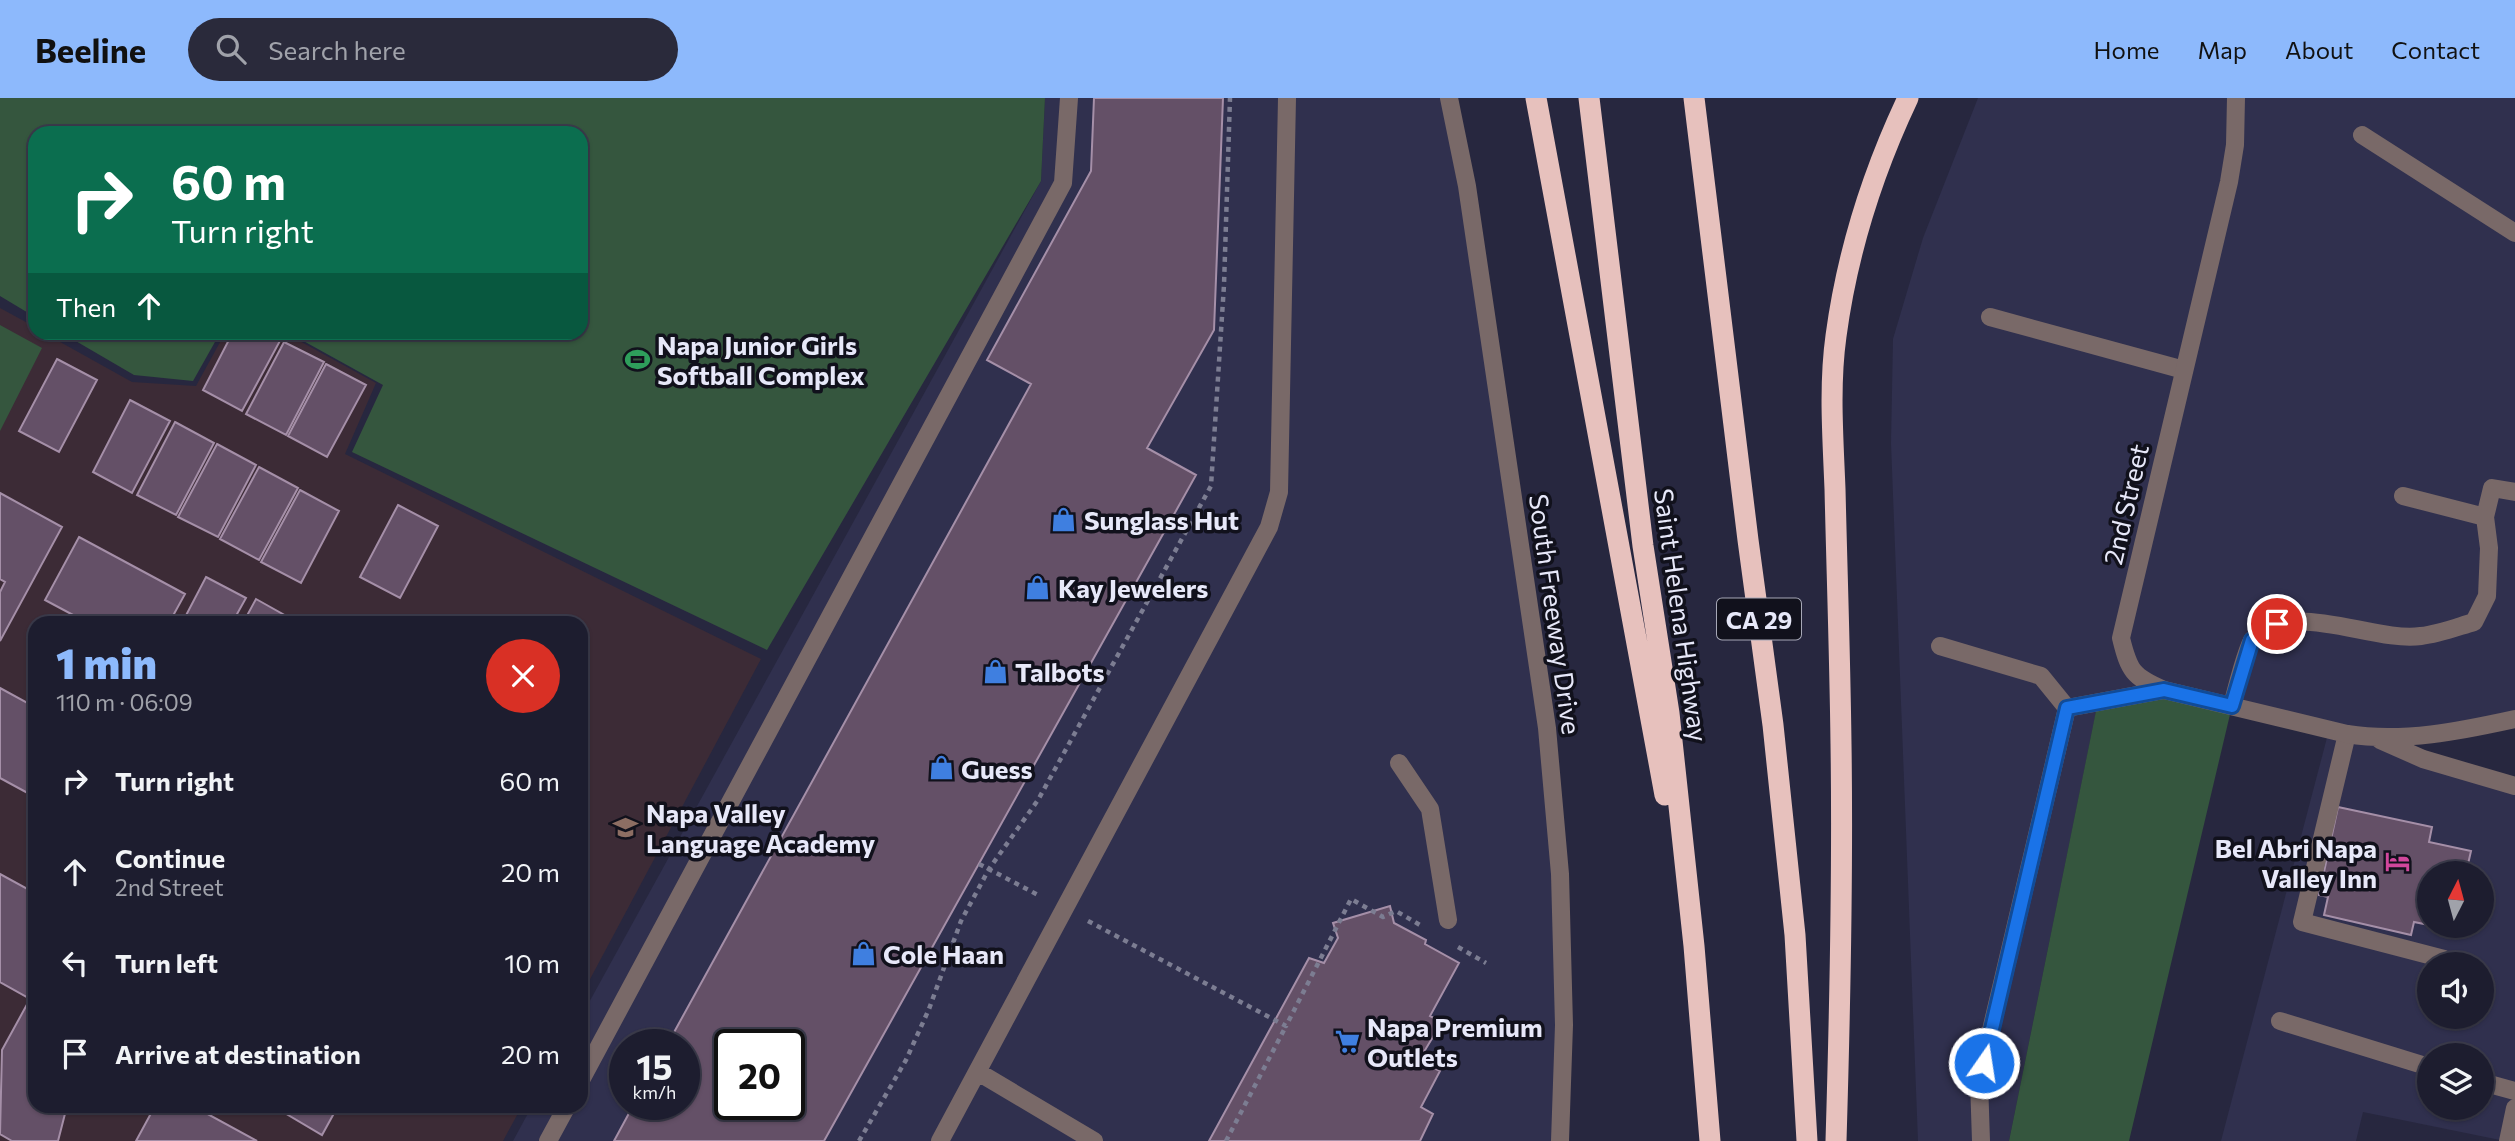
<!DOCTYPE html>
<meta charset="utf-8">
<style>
body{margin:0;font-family:Commissioner,sans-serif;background:#2a2a3b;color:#f1f3f6;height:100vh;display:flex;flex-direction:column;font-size:26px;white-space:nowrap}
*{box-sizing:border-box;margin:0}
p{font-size:23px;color:#a0a2aa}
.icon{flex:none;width:38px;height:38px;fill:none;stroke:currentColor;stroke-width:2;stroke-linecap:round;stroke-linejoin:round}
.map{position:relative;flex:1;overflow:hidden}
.drawer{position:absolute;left:28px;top:518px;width:560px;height:497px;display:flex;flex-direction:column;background:#1d1d2f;border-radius:21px;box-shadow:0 2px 5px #0004,0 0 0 2px #3b3b4b}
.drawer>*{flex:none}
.hud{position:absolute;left:28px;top:28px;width:560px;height:214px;border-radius:21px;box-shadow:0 2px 5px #0004,0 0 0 2px #3b3b4b;background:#0b6e4f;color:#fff;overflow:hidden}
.needle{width:46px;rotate:6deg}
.fabs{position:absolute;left:2417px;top:763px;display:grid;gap:14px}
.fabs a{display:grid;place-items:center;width:77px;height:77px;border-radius:50%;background:#1d1d2f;box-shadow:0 2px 5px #0004,0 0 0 2px #3b3b4b;font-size:35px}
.speed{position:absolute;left:609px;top:931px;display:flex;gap:14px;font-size:35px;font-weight:700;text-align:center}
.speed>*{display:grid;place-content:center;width:91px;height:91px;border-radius:50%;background:#1d1d2f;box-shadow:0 2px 5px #0004,0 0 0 2px #3b3b4b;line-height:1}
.speed small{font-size:18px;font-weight:400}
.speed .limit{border:4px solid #111;border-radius:10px;background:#fff;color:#111}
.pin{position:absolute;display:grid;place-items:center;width:60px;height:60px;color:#fff;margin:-30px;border:4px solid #fff;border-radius:50%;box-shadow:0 2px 7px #0007}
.me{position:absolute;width:77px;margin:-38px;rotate:13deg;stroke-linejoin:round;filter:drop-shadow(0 0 5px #0008)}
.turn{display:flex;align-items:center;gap:24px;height:147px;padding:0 28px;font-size:32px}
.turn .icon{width:91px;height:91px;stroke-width:2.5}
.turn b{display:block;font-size:49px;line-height:60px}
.then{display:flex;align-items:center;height:66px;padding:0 28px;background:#0003;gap:14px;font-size:26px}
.round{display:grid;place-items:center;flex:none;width:74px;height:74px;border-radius:37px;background:#2a2a3b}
.headline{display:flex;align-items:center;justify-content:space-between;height:119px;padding:0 28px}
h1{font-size:42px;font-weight:800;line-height:52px;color:#8db9fc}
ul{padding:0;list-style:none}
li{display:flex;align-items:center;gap:21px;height:91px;padding:0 28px}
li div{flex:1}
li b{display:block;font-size:26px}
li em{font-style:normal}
header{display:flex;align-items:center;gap:42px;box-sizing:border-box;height:98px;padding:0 35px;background:#8db9fc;color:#111}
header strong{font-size:33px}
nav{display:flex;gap:38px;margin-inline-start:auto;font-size:24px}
.search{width:490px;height:63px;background:#2a2a3b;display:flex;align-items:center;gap:18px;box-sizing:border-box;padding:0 24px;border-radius:38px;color:#a0a2aa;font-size:26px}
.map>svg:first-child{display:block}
.built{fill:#30304e;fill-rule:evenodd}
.education{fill:#3c2b36}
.green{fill:#35563e}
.building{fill:#645067;stroke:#a58fa8;stroke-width:2;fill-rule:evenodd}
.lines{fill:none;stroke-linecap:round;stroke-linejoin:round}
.path{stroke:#7c7d92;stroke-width:4.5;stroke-dasharray:5 5;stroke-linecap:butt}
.service{stroke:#796968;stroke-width:18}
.minor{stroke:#796968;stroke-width:18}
.tertiary{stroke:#796968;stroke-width:18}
.motorway{stroke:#e7c1bd;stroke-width:21}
.route-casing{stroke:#114b97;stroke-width:18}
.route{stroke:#1a73e8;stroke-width:12}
.labels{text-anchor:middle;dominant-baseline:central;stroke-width:7;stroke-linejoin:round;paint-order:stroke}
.shield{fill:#11111c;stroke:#a7a8b7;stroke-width:2}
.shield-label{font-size:24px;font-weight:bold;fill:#e7e8f9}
.poi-label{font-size:26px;font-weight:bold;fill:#e7e8f9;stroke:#11111c;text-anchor:start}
.street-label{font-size:26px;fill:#e7e8f9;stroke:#11111c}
</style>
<header>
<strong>Beeline</strong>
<div class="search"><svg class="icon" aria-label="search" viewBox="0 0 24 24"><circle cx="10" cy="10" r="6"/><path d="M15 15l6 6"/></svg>Search here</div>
<nav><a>Home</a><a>Map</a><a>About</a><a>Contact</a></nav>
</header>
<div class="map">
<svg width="2515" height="1043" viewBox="0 0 2515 1043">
<rect width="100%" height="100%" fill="#27273f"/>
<path class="built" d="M 1045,0 L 1449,0 L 1547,630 L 1560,1043 L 513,1043 L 532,1008 L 581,1008 L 581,919 L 1041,83 ZM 625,947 L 684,947 L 684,1006 L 625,1006 ZM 730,947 L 789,947 L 789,1006 L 730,1006 Z
M 1978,0 L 2515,0 L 2515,621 L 2379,641 L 2515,694 L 2515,1043 L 2505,1043 L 2363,1014 L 2356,1043 L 2221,1043 L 2329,632 L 2164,592 L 2098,604 L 2009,1043 L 1918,1043 L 1891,345 L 1893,241 L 1923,140 ZM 2429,775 L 2482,775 L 2482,828 L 2429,828 ZM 2429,866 L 2482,866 L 2482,919 L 2429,919 ZM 2429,957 L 2482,957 L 2482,1010 L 2429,1010 Z"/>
<path class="education" d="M 0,210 L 35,229 L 35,234 L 44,235 L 132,284 L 196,288 L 225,235 L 285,235 L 376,285 L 345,356 L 761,561 L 581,898 L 581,525 L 35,525 L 35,1008 L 522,1008 L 503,1043 L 0,1043 Z"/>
<path class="green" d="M 0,0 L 1045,0 L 1041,83 L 767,552 L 352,354 L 383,287 L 289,235 L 581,234 L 581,35 L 35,35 L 35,219 L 0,198 Z
M 0,227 L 42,250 L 0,333 Z
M 62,235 L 220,235 L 193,283 L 134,277 Z
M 2164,592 L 2232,608 L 2129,1043 L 2009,1043 L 2098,603 Z"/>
<path class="building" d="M 1094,0 L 1223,0 L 1214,232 L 1147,350 L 1196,377 L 824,1043 L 614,1043 L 634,1006 L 684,1006 L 684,947 L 667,947 L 1031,286 L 987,262 L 1091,73 ZM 730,947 L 789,947 L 789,1006 L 730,1006 Z
M 233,234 L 269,234 L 281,241 L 242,313 L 203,292 Z
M 284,244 L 324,264 L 286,337 L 246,316 Z
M 57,261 L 97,282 L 59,354 L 19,333 Z
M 326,266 L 366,287 L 327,359 L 288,338 Z
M 130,302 L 170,323 L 132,395 L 93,374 Z
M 175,324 L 214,345 L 176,417 L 137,397 Z
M 217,346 L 256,367 L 218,439 L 178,419 Z
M 259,369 L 298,390 L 259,462 L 220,441 Z
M 300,392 L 339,413 L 301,485 L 261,464 Z
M 0,395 L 62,429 L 0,543 L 0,494 L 5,484 L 0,481 Z
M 398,407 L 438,428 L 400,500 L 360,479 Z
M 79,439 L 185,496 L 169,525 L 88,525 L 45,502 Z
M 206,479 L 246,500 L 232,525 L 182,525 Z
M 256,501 L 295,523 L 294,525 L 243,525 Z
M 0,590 L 35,609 L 35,699 L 0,680 Z
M 2338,709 L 2432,729 L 2429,744 L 2471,753 L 2466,775 L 2429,775 L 2429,827 L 2414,824 L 2411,837 L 2324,817 L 2328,799 L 2319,797 Z
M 0,776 L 35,795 L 35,1008 L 67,1008 L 58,1043 L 12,1043 L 0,1036 L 2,952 L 30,901 L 0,884 Z
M 1390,808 L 1394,825 L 1426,842 L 1425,846 L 1459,865 L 1430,918 L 1442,924 L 1419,962 L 1440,973 L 1421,1009 L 1433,1016 L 1420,1043 L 1209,1043 L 1309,860 L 1324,865 L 1338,840 L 1333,825 Z
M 2432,828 L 2455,828 L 2454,832 Z
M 155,1008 L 193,1008 L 257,1043 L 136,1043 Z
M 273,1008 L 338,1008 L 322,1037 Z"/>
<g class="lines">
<path class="path" d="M 979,766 L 1040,798
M 1088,823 L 1286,928 L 1351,801 L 1383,819 L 1396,813 L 1420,827
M 1458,849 L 1486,865
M 859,1043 L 906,962 L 929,911 L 961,823 L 989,771 L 1038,702 L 1211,388 L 1224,187 L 1230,0
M 1226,1043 L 1286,928"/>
<path class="service" d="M 2362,37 L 2515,135
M 1990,219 L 2184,272
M 2403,398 L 2485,419
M 1940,548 L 2041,578 L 2067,610
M 2232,608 C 2235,596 2247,549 2253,541 C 2291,500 2373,545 2421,538 C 2439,536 2457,529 2474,524 L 2487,498 L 2489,450 L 2485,419 L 2492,390 L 2515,394
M 2347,636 L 2302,824 L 2444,861
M 1399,665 L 1430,711 L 1448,822
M 2280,923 L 2429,969
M 978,974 L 1094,1043
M 581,982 L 1063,85 L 1069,0
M 2482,984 L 2515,993
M 548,1043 L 567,1008
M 940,1043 L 1269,429 L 1279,394 L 1287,0
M 1981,1043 L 1979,983 L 2067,610 L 2164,592"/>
<path class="minor" d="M 2236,0 L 2235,47 L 2229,84 L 2121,540 C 2129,573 2133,579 2164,592 L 2347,636 C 2403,645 2460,633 2515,621
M 2380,642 L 2423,661 L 2515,688"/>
<path class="tertiary" d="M 1449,0 L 1467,88 L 1547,630 L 1560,776 L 1564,927 L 1560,1043
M 2508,1043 L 2515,1010"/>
<path class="motorway" d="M 1536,0 L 1665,697
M 1589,0 L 1643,448 L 1669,615 L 1694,848 L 1710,1043
M 1694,0 L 1748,442 L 1773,627 L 1795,837 L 1807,1043
M 1836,1043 C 1840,910 1843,778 1841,646 C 1840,561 1837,476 1835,391 C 1833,340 1829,288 1836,238 C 1847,156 1873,74 1908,0"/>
</g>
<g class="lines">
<defs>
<path id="route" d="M 1984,965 L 2067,610 L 2164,592 L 2232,608 L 2252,542 L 2277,526"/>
</defs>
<use href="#route" class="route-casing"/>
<use href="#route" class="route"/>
</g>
<defs>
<symbol id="stadium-bare" viewBox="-9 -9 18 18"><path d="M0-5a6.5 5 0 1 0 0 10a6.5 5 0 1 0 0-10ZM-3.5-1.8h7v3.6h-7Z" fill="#2e9e5b" stroke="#11111c" stroke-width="2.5" paint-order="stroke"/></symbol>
<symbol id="shop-bare" viewBox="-9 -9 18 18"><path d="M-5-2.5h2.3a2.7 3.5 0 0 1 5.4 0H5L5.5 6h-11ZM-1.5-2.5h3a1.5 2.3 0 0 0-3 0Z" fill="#3f7fe0" stroke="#11111c" stroke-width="2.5" paint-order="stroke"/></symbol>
<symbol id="school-bare" viewBox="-9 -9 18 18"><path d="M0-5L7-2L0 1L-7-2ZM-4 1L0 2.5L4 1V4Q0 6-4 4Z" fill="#8d6e63" stroke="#11111c" stroke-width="2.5" paint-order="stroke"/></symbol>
<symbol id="hotel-bare" viewBox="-9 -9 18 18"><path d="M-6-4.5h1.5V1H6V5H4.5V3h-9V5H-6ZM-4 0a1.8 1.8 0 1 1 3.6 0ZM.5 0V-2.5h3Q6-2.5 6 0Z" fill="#d1479c" stroke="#11111c" stroke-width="2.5" paint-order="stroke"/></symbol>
<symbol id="supermarket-bare" viewBox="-9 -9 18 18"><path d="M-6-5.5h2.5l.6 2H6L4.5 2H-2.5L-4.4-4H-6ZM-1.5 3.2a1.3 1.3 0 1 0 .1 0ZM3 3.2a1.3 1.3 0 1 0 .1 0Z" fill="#3f7fe0" stroke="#11111c" stroke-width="2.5" paint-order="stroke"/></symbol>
</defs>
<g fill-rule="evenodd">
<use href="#stadium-bare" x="620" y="244" width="35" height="35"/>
<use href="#shop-bare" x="1046" y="404" width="35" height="35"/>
<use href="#shop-bare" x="1020" y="472" width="35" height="35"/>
<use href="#shop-bare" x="978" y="556" width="35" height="35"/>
<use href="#shop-bare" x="924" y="652" width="35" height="35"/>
<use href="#school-bare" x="608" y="712" width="35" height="35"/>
<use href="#hotel-bare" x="2380" y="746" width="35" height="35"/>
<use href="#shop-bare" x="846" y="838" width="35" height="35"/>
<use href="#supermarket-bare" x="1330" y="926" width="35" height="35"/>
</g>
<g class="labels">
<rect class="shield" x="1717" y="500.5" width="84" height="41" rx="5"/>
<g class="shield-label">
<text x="1759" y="521">CA 29</text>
</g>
<g class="poi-label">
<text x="657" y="246">Napa Junior Girls<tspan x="657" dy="30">Softball Complex</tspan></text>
<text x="1084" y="421">Sunglass Hut</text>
<text x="1058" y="489">Kay Jewelers</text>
<text x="1015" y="573">Talbots</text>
<text x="961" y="670">Guess</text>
<text x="646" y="714">Napa Valley<tspan x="646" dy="30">Language Academy</tspan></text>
<text x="2377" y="749" text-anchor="end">Bel Abri Napa<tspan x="2377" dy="30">Valley Inn</tspan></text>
<text x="883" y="855">Cole Haan</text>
<text x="1367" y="928">Napa Premium<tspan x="1367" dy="30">Outlets</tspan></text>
</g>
<g class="street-label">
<text transform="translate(2125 406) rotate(-77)">2nd Street</text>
<text transform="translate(1556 516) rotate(82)">South Freeway Drive</text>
<text transform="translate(1682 517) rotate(82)">Saint Helena Highway</text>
</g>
</g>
</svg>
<div class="fabs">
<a><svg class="needle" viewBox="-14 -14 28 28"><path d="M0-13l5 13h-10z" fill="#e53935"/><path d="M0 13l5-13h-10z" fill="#a0a2aa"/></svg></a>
<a><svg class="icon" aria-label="sound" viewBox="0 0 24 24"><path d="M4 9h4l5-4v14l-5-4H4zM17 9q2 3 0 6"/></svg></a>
<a><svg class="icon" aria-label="layers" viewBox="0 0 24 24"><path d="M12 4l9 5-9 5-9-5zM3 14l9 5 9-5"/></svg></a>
</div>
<div class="speed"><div>15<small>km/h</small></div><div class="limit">20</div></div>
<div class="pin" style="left:2277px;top:526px;background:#d93025"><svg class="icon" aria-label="arrive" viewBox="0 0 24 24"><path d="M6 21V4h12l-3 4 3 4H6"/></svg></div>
<svg class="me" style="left:1984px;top:965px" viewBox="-20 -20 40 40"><circle r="17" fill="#1a73e8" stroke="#fff" stroke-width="3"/><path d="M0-11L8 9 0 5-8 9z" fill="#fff"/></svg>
<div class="hud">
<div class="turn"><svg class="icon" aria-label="right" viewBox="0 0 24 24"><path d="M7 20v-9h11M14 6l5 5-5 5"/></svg><div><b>60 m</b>Turn right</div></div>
<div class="then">Then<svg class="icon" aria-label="ahead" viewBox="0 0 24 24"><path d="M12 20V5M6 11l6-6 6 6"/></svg></div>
</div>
<section class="drawer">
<div class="headline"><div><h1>1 min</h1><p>110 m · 06:09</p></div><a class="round" style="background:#d93025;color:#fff"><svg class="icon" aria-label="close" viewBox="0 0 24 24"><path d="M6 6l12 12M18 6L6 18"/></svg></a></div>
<ul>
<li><svg class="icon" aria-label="right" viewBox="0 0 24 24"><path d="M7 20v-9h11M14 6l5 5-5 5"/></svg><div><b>Turn right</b></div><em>60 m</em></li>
<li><svg class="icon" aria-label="ahead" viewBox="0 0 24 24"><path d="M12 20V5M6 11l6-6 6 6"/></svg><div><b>Continue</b><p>2nd Street</p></div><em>20 m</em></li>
<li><svg class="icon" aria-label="left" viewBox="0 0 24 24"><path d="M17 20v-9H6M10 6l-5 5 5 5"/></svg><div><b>Turn left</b></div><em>10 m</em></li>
<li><svg class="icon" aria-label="arrive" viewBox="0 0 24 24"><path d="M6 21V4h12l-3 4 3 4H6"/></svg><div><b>Arrive at destination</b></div><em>20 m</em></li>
</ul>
</section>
</div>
